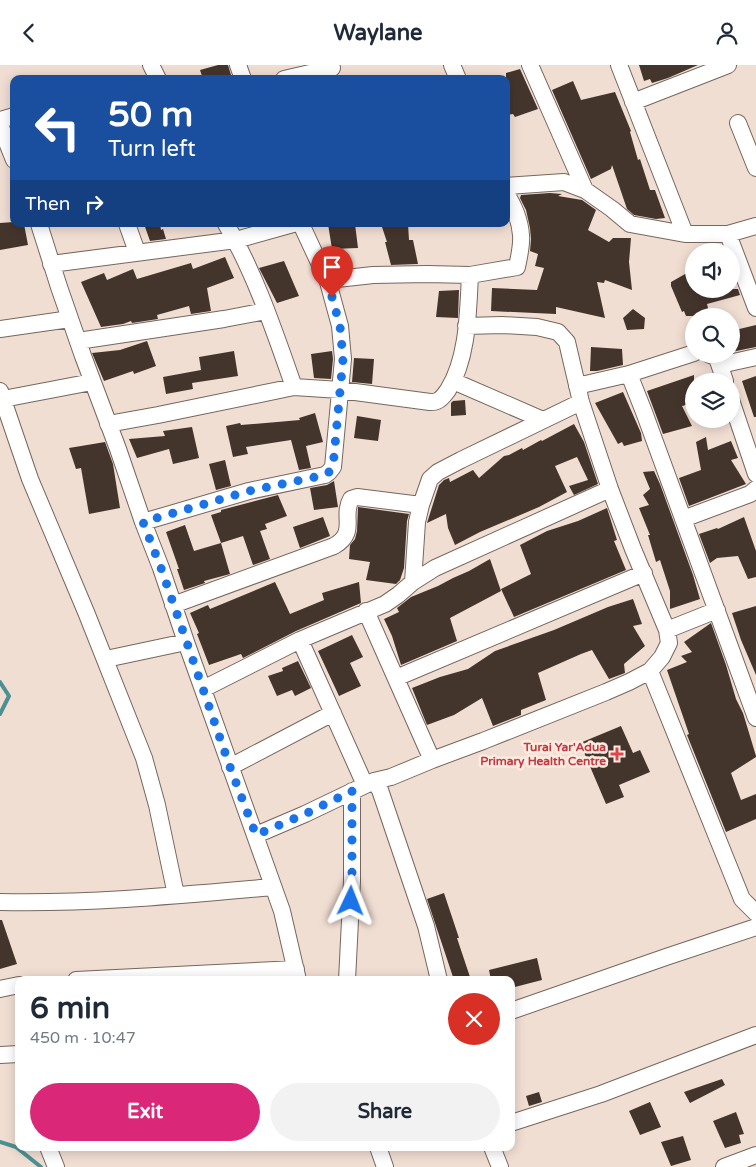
<!DOCTYPE html>
<meta charset="utf-8">
<style>
body{margin:0;font-family:"Varela Round",sans-serif;background:#f2f2f3;color:#1f2937;height:100vh;display:flex;flex-direction:column;font-size:19px;white-space:nowrap}
*{box-sizing:border-box;margin:0}
p{font-size:16px;color:#747a83}
.icon{flex:none;width:28px;height:28px;fill:none;stroke:currentColor;stroke-width:2;stroke-linecap:round;stroke-linejoin:round}
.map{position:relative;flex:1;overflow:hidden}
.side{position:absolute;left:15px;top:911px;width:500px;height:175px;display:flex;flex-direction:column;background:#fff;border-radius:10px;box-shadow:0 2px 12px #0003}
.side>*{flex:none}
.top-card{position:absolute;left:10px;top:10px;width:500px;height:152px;border-radius:10px;box-shadow:0 2px 12px #0003;background:#1a4fa0;color:#fff;overflow:hidden}
.tools{position:absolute;left:685px;top:178px;display:grid;gap:10px}
.tools a{display:grid;place-items:center;width:55px;height:55px;border-radius:50%;background:#fff;box-shadow:0 2px 12px #0003;font-size:25px}
.pin{position:absolute;display:grid;place-items:center;width:42px;height:42px;color:#fff;margin:-51px -21px;border-radius:50% 50% 50% 0;rotate:-45deg;box-shadow:0 0 5px #0007}
.pin .icon{rotate:45deg}
.me{position:absolute;width:55px;margin:-28px;rotate:2deg;stroke-linejoin:round;filter:drop-shadow(0 0 4px #0008)}
.turn{display:flex;align-items:center;gap:18px;height:105px;padding:0 15px;font-size:22px}
.turn .icon{width:65px;height:65px;stroke-width:2.5}
.turn b{display:block;font-size:35px;line-height:42px}
.then{display:flex;align-items:center;height:48px;padding:0 15px;background:#0003;gap:10px;font-size:19px}
.round{display:grid;place-items:center;flex:none;width:52px;height:52px;border-radius:26px;background:#f2f2f3}
.summary{display:flex;align-items:center;justify-content:space-between;height:85px;padding:0 15px}
h1{font-size:30px;font-weight:700;line-height:38px}
.cta{display:flex;gap:10px;margin-top:auto;padding:10px 15px}
.cta a{flex:1;height:58px;border-radius:30px;background:#db2777;color:#fff;font-size:20px;font-weight:700;line-height:58px;text-align:center}
.cta a+a{background:#f2f2f3;color:#1f2937}
header{display:flex;justify-content:space-between;align-items:center;height:65px;padding:0 15px;background:#fff;font-size:22px;font-weight:700}
.map>svg:first-child{display:block}
.lines{fill:none;stroke-linecap:round;stroke-linejoin:round}
.stream{stroke:#4b9193;stroke-width:4}
.building{fill:#44352c}
.minor-casing{stroke:#77665c;stroke-width:18}
.minor{stroke:#fff;stroke-width:16}
.route{stroke:#1a73e8;stroke-width:9;stroke-dasharray:0 16.2}
.health-dot{fill:#e0444e;stroke:#ffebe0;stroke-width:2}
.labels{text-anchor:middle;dominant-baseline:central;stroke-width:5;stroke-linejoin:round;paint-order:stroke}
.health-label{font-size:12px;font-weight:bold;fill:#be3a42;stroke:#ffebe0;text-anchor:end}
</style>
<header><svg class="icon" aria-label="back" viewBox="0 0 24 24"><path d="M15 5l-7 7 7 7"/></svg>Waylane<svg class="icon" aria-label="person" viewBox="0 0 24 24"><circle cx="12" cy="8" r="4"/><path d="M4 21q1-7 8-7t8 7"/></svg></header>
<div class="map">
<svg width="756" height="1102" viewBox="0 0 756 1102">
<rect width="100%" height="100%" fill="#f1ded3"/>
<g class="lines">
<path class="stream" d="M 0,617 L 9,631 L 0,649
M 0,1077 L 16,1082 L 41,1102"/>
</g>
<path class="building" d="M 218,0 L 228,0 L 231,10 L 215,14 L 203,14 L 200,5 Z
M 639,0 L 698,0 L 668,13 L 652,18 L 650,14 L 644,16 Z
M 520,4 L 538,44 L 515,52 L 513,49 L 506,50 L 506,8 Z
M 573,16 L 581,35 L 615,27 L 631,66 L 630,67 L 638,95 L 640,94 L 650,125 L 655,125 L 665,153 L 656,154 L 634,150 L 627,144 L 612,100 L 611,104 L 591,114 L 552,25 Z
M 550,128 L 562,129 L 558,131 L 582,135 L 596,145 L 588,165 L 609,177 L 613,173 L 631,173 L 629,197 L 632,225 L 605,215 L 604,218 L 597,217 L 605,253 L 556,242 L 556,249 L 491,246 L 492,223 L 537,225 L 544,203 L 535,201 L 538,189 L 530,186 L 531,174 L 530,163 L 526,145 L 520,133 L 521,130 Z
M 14,157 L 14,159 L 24,159 L 28,180 L 0,185 L 0,158 Z
M 144,159 L 160,159 L 161,165 L 163,164 L 166,174 L 150,176 Z
M 328,159 L 355,159 L 358,183 L 332,184 Z
M 381,159 L 408,159 L 409,175 L 413,175 L 418,199 L 391,200 L 385,177 L 387,177 Z
M 225,192 L 234,213 L 207,223 L 211,246 L 191,249 L 189,241 L 157,250 L 158,254 L 132,258 L 131,256 L 123,259 L 101,262 L 81,217 L 104,208 L 107,215 L 133,204 L 137,214 L 191,198 L 193,204 Z
M 284,196 L 299,231 L 277,238 L 259,203 Z
M 694,204 L 694,224 L 738,224 L 740,230 L 707,239 L 710,251 L 686,251 L 684,246 L 682,247 L 671,221 L 671,217 Z
M 459,225 L 458,253 L 436,252 L 439,226 Z
M 633,244 L 645,253 L 644,264 L 627,265 L 623,253 Z
M 756,260 L 756,282 L 731,287 L 731,266 Z
M 147,276 L 156,301 L 134,309 L 133,306 L 104,316 L 92,288 L 120,285 Z
M 591,282 L 622,284 L 623,300 L 597,306 L 590,306 Z
M 234,286 L 238,311 L 192,318 L 193,324 L 166,329 L 163,312 L 201,305 L 199,292 Z
M 332,286 L 333,294 L 331,314 L 314,313 L 311,289 Z
M 354,293 L 374,294 L 372,319 L 352,317 Z
M 694,310 L 694,338 L 682,341 L 692,361 L 663,369 L 647,326 Z
M 756,311 L 756,352 L 754,352 L 742,316 Z
M 623,327 L 641,368 L 642,376 L 624,381 L 622,377 L 618,379 L 595,338 Z
M 465,335 L 466,350 L 451,351 L 451,338 L 453,336 Z
M 315,348 L 323,377 L 306,381 L 311,403 L 299,405 L 291,375 L 246,382 L 248,389 L 233,392 L 226,361 L 240,358 L 241,360 L 300,355 L 299,353 Z
M 357,351 L 381,355 L 378,376 L 354,373 Z
M 574,359 L 584,377 L 598,419 L 574,430 L 569,421 L 588,415 L 577,392 L 555,401 L 567,427 L 539,442 L 480,467 L 455,480 L 448,463 L 446,449 L 427,458 L 439,420 L 444,415 L 449,413 L 450,417 L 473,405 L 479,413 L 504,391 L 509,390 L 522,383 L 523,385 L 541,375 L 542,376 Z
M 192,362 L 199,393 L 173,399 L 169,384 L 137,393 L 129,374 L 165,371 L 163,366 Z
M 706,372 L 708,385 L 731,376 L 738,393 L 731,395 L 746,419 L 689,441 L 679,413 L 701,405 L 696,377 Z
M 105,377 L 113,399 L 120,443 L 89,449 L 81,403 L 76,404 L 69,383 Z
M 225,395 L 231,421 L 216,425 L 209,399 Z
M 654,406 L 660,419 L 693,510 L 700,534 L 670,544 L 670,526 L 660,495 L 656,497 L 648,470 L 650,470 L 639,443 L 649,440 L 643,430 L 650,424 L 643,407 Z
M 334,416 L 338,442 L 314,445 L 310,423 L 327,420 Z
M 278,430 L 287,451 L 265,459 L 267,464 L 260,466 L 270,494 L 253,500 L 243,471 L 221,478 L 211,450 L 221,447 L 221,445 Z
M 358,442 L 409,449 L 407,456 L 404,503 L 400,515 L 396,519 L 366,515 L 370,497 L 349,494 L 350,480 L 355,474 L 357,466 Z
M 607,443 L 617,475 L 614,476 L 626,505 L 514,552 L 501,524 L 531,509 L 520,480 L 547,466 L 578,456 Z
M 323,452 L 330,471 L 300,483 L 293,462 Z
M 744,452 L 756,486 L 756,512 L 748,514 L 738,491 L 717,493 L 710,498 L 699,469 L 717,463 L 718,464 Z
M 185,460 L 194,486 L 221,478 L 230,509 L 204,516 L 205,518 L 184,525 L 177,504 L 179,504 L 166,467 Z
M 490,494 L 501,526 L 450,553 L 457,576 L 401,600 L 392,571 L 384,554 L 399,547 L 397,543 L 411,532 L 438,521 L 453,513 L 469,506 Z
M 275,517 L 290,549 L 324,535 L 322,528 L 359,517 L 361,538 L 296,566 L 243,593 L 241,589 L 209,600 L 197,569 L 199,568 L 190,548 L 208,540 L 210,544 Z
M 633,534 L 642,559 L 633,561 L 645,581 L 624,599 L 625,608 L 609,614 L 592,585 L 581,589 L 538,608 L 546,635 L 521,645 L 521,650 L 493,661 L 482,633 L 454,650 L 427,660 L 412,623 L 440,612 L 468,604 L 495,586 L 554,565 L 608,542 Z
M 756,541 L 756,610 L 741,575 L 732,548 Z
M 711,558 L 726,600 L 736,634 L 743,648 L 756,691 L 756,692 L 731,708 L 741,735 L 756,729 L 756,754 L 726,767 L 687,670 L 689,669 L 667,605 L 687,597 L 681,591 L 692,587 L 684,577 Z
M 352,570 L 363,592 L 350,598 L 361,621 L 339,631 L 318,586 Z
M 298,596 L 311,623 L 295,631 L 292,625 L 277,631 L 268,611 L 283,606 L 282,603 Z
M 621,661 L 633,688 L 640,685 L 650,707 L 619,720 L 624,732 L 606,739 L 580,678 Z
M 444,828 L 459,873 L 457,873 L 471,915 L 454,915 L 427,834 Z
M 0,855 L 2,855 L 17,899 L 0,904 Z
M 537,893 L 542,915 L 511,923 L 511,915 L 491,915 L 489,905 Z
M 722,1014 L 725,1020 L 690,1038 L 684,1027 Z
M 539,1027 L 542,1037 L 529,1041 L 526,1031 Z
M 650,1037 L 661,1062 L 640,1070 L 629,1046 Z
M 736,1047 L 744,1069 L 739,1070 L 741,1078 L 725,1083 L 713,1056 Z
M 683,1071 L 691,1095 L 671,1101 L 661,1077 Z"/>
<g class="lines">
<defs>
<path id="minor" d="M 151,0 L 158,14
M 238,0 L 243,14
M 452,0 L 458,14
M 530,0 L 585,125
M 619,0 L 685,169
M 284,14 L 332,3
M 633,37 L 728,0
M 0,55 L 14,51
M 738,58 L 756,103
M 0,60 L 14,95
M 506,121 L 564,117 L 585,125 L 612,144 L 630,159 L 685,169 L 728,169 L 756,161
M 39,159 L 59,222 L 83,291 L 118,384 L 143,457 L 161,503 L 186,577 L 282,846 L 298,915
M 127,159 L 137,187
M 226,159 C 255,208 275,268 294,322
M 728,169 L 756,243
M 51,199 L 236,175 L 293,159
M 328,217 L 337,214 L 373,210 L 427,209 L 470,210 L 517,202 C 519,192 522,180 521,170 C 520,156 514,140 506,129
M 0,264 L 70,254
M 78,276 L 224,254 L 266,246
M 708,289 L 729,298 L 756,292
M 717,293 L 725,316
M 629,309 L 644,347 L 756,653
M 453,316 L 543,355
M 577,321 L 629,309 L 694,288
M 0,326 L 30,414 L 86,547 L 144,693 L 157,740 L 176,830
M 3,334 L 92,317
M 731,335 L 756,409
M 108,359 L 158,350 L 294,322 L 340,325 L 430,337 C 432,337 435,337 437,336 C 442,334 445,329 448,325 C 468,293 468,247 470,210
M 683,454 L 750,429 L 756,424
M 143,457 L 249,426 L 325,410 L 329,407 L 333,402 L 343,294 L 340,261 L 328,217 L 301,159
M 413,517 L 417,457 L 421,440 L 430,414 L 438,407 L 461,395 L 581,337
M 173,540 L 334,481 C 358,467 341,452 351,434 L 357,432 L 421,440
M 366,546 L 432,695
M 667,565 L 717,545
M 300,575 L 365,720
M 106,594 L 186,577
M 650,606 L 742,834 L 756,848
M 396,613 L 644,508
M 203,624 L 300,575 L 385,539 L 398,530 L 413,517 L 435,503 L 610,424
M 230,702 L 333,648
M 374,716 L 380,725 L 426,861 L 439,915
M 256,770 L 305,749 L 374,716 L 391,712 L 432,695 L 483,676 L 606,627 L 629,617 L 650,606 L 662,592 L 669,578 L 667,565 L 633,484 L 610,424 L 581,337 L 567,277 L 558,267 L 537,262 L 502,260 L 466,261
M 0,837 C 91,839 182,830 273,822
M 76,915 L 296,904
M 347,915 L 352,816 L 352,726
M 0,924 L 19,920
M 511,946 L 666,892 L 756,862
M 0,990 L 19,989
M 511,1058 L 601,1029 L 756,970
M 48,1082 L 56,1102
M 378,1082 L 385,1102
M 492,1082 L 500,1102
M 724,1102 L 756,1090"/>
</defs>
<use href="#minor" class="minor-casing"/>
<use href="#minor" class="minor"/>
</g>
<g class="lines">
<path class="route" d="M 332,232 L 340,261 L 343,294 L 333,402 L 329,407 L 325,410 L 249,426 L 143,457 L 161,503 L 230,702 L 256,770 L 305,749 L 352,726 L 352,816 L 351,836"/>
</g>
<path class="health-dot" d="M614.5 681.5h5v5h5v5h-5v5h-5v-5h-5v-5h5z"/>
<g class="labels">
<g class="health-label">
<text x="606" y="682">Turai Yar'Adua<tspan x="606" dy="14">Primary Health Centre</tspan></text>
</g>
</g>
</svg>
<div class="tools">
<a><svg class="icon" aria-label="sound" viewBox="0 0 24 24"><path d="M4 9h4l5-4v14l-5-4H4zM17 9q2 3 0 6"/></svg></a>
<a><svg class="icon" aria-label="search" viewBox="0 0 24 24"><circle cx="10" cy="10" r="6"/><path d="M15 15l6 6"/></svg></a>
<a><svg class="icon" aria-label="layers" viewBox="0 0 24 24"><path d="M12 4l9 5-9 5-9-5zM3 14l9 5 9-5"/></svg></a>
</div>
<div class="pin" style="left:332px;top:232px;background:#d93025"><svg class="icon" aria-label="arrive" viewBox="0 0 24 24"><path d="M6 21V4h12l-3 4 3 4H6"/></svg></div>
<svg class="me" style="left:351px;top:836px" viewBox="-20 -20 40 40"><path d="M0-17L14 15 0 8-14 15z" fill="#1a73e8" stroke="#fff" stroke-width="4"/></svg>
<div class="top-card">
<div class="turn"><svg class="icon" aria-label="left" viewBox="0 0 24 24"><path d="M17 20v-9H6M10 6l-5 5 5 5"/></svg><div><b>50 m</b>Turn left</div></div>
<div class="then">Then<svg class="icon" aria-label="right" viewBox="0 0 24 24"><path d="M7 20v-9h11M14 6l5 5-5 5"/></svg></div>
</div>
<section class="side">
<div class="summary"><div><h1>6 min</h1><p>450 m · 10:47</p></div><a class="round" style="background:#d93025;color:#fff"><svg class="icon" aria-label="close" viewBox="0 0 24 24"><path d="M6 6l12 12M18 6L6 18"/></svg></a></div>
<div class="cta"><a>Exit</a><a>Share</a></div>
</section>
</div>
